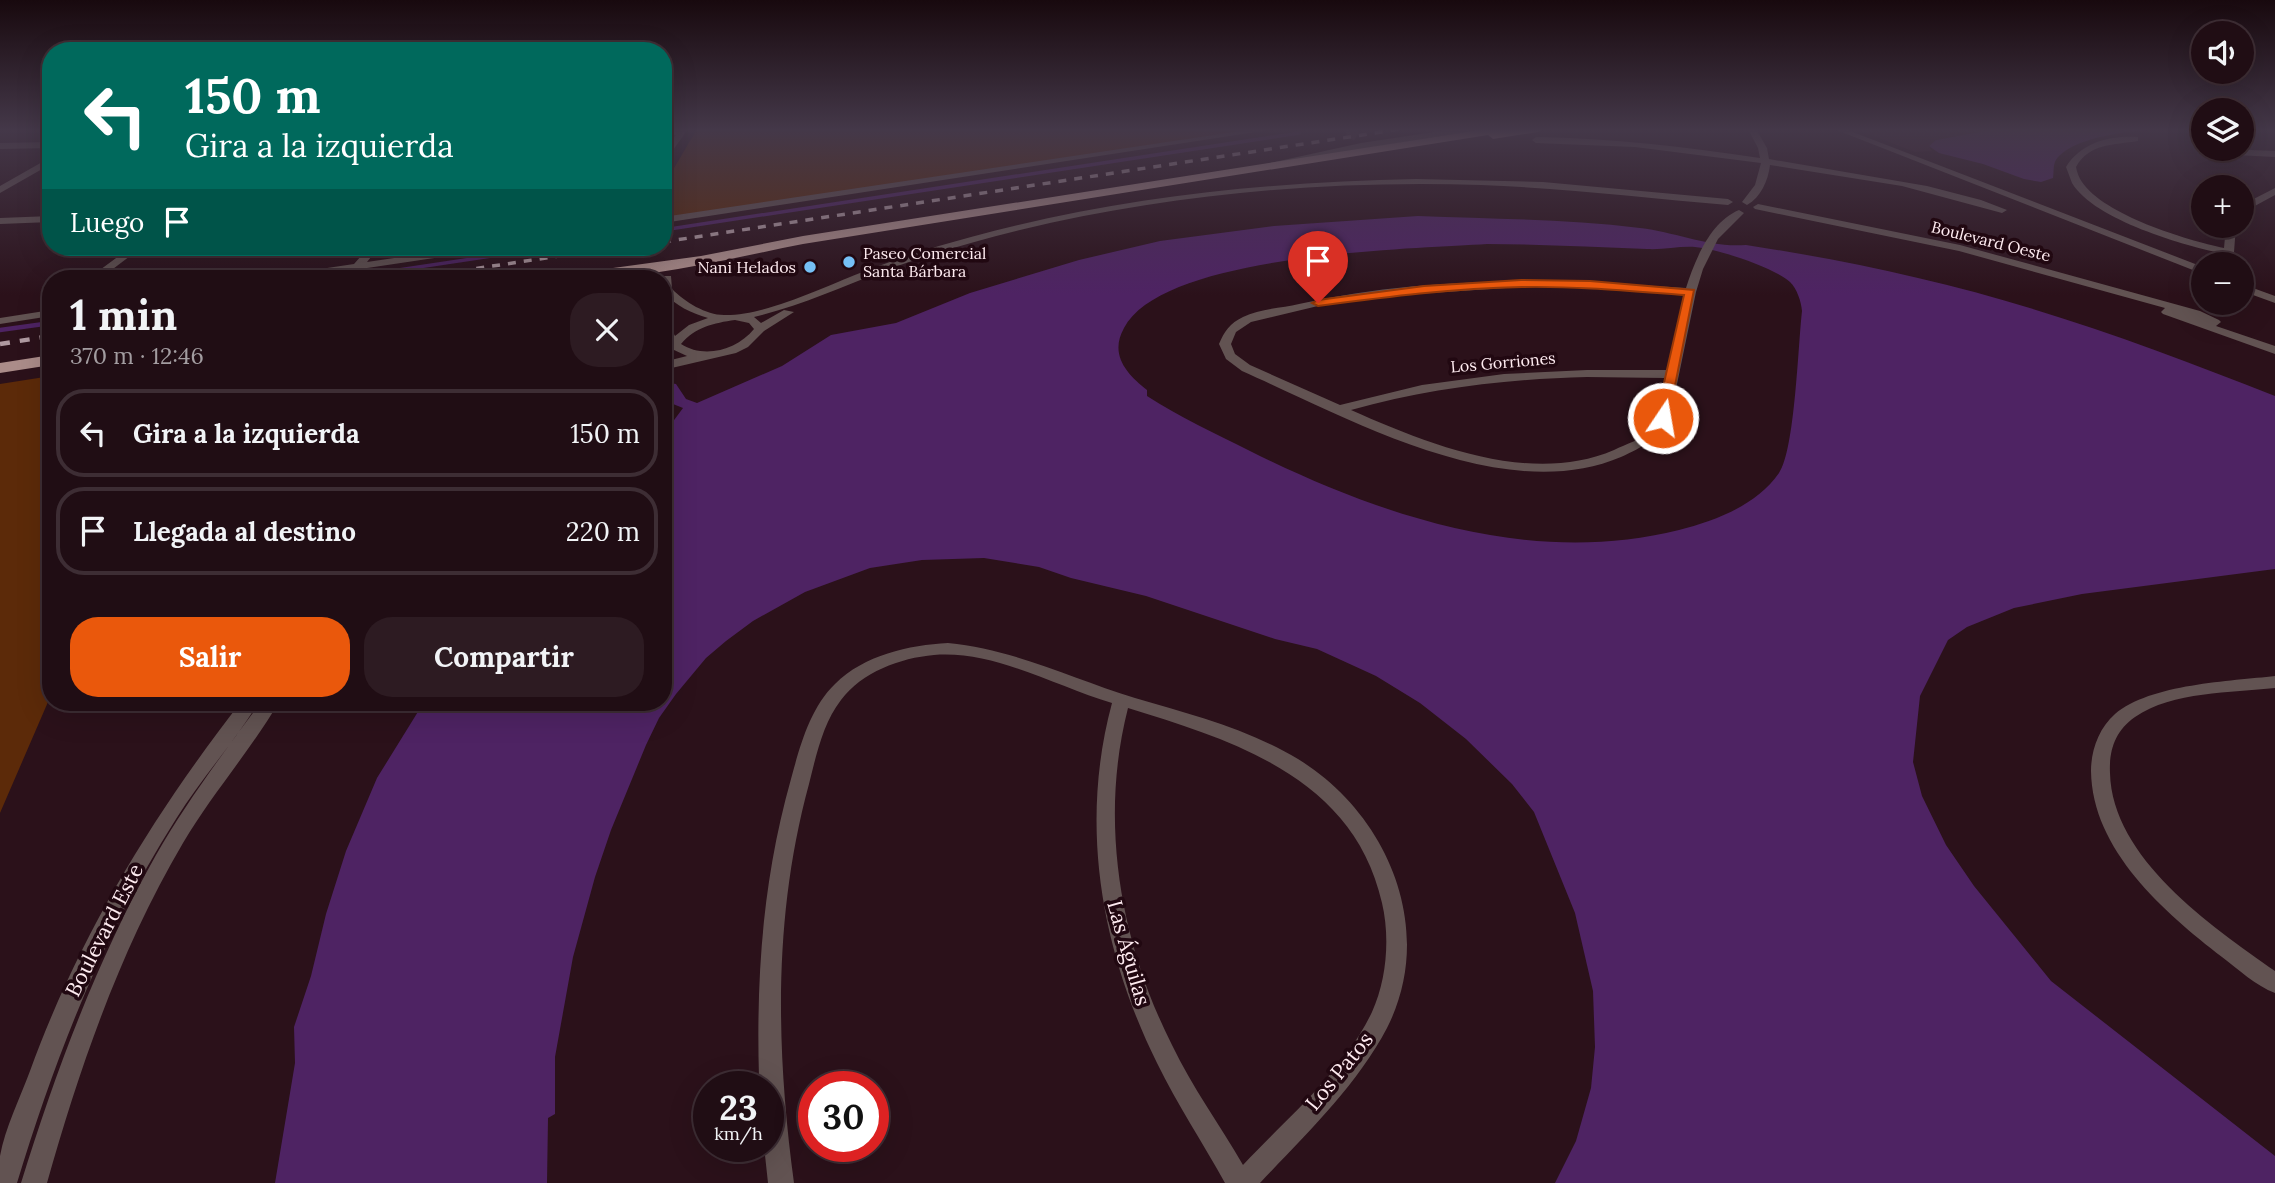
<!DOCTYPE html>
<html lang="es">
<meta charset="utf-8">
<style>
body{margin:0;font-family:Lora,serif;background:#2d1b22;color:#f1f3f6;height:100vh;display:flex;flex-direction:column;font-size:26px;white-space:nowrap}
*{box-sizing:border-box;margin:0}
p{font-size:23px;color:#a29ca0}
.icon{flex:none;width:38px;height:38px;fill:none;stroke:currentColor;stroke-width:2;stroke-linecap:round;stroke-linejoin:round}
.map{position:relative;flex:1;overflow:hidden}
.details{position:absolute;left:42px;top:270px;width:630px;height:441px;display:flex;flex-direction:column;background:#200d14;border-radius:28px;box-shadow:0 7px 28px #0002,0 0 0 2px #3d2d34}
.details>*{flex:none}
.banner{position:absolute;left:42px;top:42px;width:630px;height:214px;border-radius:28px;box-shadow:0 7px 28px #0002,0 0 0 2px #3d2d34;background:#00695c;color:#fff;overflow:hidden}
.fabs{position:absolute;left:2191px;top:21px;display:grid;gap:14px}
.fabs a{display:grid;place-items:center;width:63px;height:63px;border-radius:50%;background:#200d14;box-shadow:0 7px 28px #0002,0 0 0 2px #3d2d34;font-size:35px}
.speed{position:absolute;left:693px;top:1071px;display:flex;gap:14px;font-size:35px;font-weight:700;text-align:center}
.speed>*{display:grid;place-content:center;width:91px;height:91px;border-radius:50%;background:#200d14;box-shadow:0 7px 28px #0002,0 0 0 2px #3d2d34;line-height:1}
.speed small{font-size:18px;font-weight:400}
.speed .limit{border:10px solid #d22;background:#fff;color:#111}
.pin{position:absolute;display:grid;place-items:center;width:60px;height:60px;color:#fff;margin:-72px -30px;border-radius:50% 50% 50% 0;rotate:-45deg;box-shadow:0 0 7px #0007}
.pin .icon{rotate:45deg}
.me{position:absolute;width:77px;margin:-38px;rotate:12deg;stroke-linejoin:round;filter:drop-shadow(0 0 5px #0008)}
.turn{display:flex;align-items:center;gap:24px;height:147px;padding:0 28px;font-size:32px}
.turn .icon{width:91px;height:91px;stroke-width:2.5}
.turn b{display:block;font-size:49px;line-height:60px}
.then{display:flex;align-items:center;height:66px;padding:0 28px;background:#0003;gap:14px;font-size:26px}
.round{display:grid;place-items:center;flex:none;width:74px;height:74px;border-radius:28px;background:#2d1b22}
.overview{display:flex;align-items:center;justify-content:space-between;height:119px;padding:0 28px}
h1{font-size:42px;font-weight:700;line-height:52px}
.button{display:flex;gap:14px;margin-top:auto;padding:14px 28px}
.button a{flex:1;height:80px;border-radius:28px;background:#ea580c;color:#fff;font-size:28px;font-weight:700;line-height:80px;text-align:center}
.button a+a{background:#2d1b22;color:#f1f3f6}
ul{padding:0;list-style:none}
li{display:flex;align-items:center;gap:21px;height:88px;margin:0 14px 10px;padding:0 14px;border:4px solid #3d2d34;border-radius:28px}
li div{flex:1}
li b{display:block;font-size:26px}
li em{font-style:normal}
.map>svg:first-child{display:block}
.built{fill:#391823}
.green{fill:#5c2a09}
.water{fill:#4e2363;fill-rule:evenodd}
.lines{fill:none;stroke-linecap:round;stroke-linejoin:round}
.stream-far1{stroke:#4e2363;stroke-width:3.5}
.stream{stroke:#4e2363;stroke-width:4.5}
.minor-tunnel{stroke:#4b323a;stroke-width:10;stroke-dasharray:10 5;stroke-linecap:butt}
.minor{fill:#625352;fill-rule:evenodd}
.major{fill:#ab8c89;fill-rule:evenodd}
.rail-far1{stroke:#b09aa1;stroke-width:3.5;stroke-dasharray:8 8;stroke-linecap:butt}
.rail{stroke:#b09aa1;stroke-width:4.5;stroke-dasharray:10 10;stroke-linecap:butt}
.route{fill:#ea580c;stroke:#983908;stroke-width:2}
.poi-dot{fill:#75c0f6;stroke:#210811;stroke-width:2.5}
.labels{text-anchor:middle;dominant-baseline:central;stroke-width:7;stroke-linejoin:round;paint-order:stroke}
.far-street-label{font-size:16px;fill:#feebf0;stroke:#210811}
.far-poi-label{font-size:16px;fill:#feebf0;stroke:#210811;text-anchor:start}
.near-street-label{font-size:21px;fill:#feebf0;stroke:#210811}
</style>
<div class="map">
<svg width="2275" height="1183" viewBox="0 0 2275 1183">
<rect width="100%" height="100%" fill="#2b111a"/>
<path class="built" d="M 1855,129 L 1996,129 L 1937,140 L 1929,146 L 1932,151 L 1915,152 Z"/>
<path class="green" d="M 697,129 L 1256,129 L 663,222 L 663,187 Z
M 51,376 L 51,695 L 0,813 L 0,384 Z"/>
<path class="water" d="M 1996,129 L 2163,129 C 2137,130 2068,136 2055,162 C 2053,167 2054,172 2053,178 L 2041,182 L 2024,179 L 1983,164 L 1939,153 L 1929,146 L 1936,140 Z
M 1418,216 C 1493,219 1566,219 1640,228 C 1676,232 1709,248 1746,245 C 1804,254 1861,264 1918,278 C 2040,306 2159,350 2275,396 L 2275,569 L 2082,594 L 2014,608 L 1967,627 L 1948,640 L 1920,696 L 1913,762 L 1922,796 L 1946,845 L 1974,886 L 2051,981 L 2275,1156 L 2275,1183 L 1555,1183 L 1576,1141 L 1591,1088 L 1595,1047 L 1593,991 L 1575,913 L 1534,812 L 1512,784 L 1466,739 L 1420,703 L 1376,676 L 1317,649 L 1275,639 L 1146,596 L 1071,578 L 1039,567 L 984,558 L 922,560 L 870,568 L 805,592 L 753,621 L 726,641 L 706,658 L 676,694 L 659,718 L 646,745 L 611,830 L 595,877 L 573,957 L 555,1057 L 555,1114 L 548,1118 L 547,1183 L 275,1183 L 295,1063 L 294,1027 L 311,976 L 326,914 L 346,851 L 377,778 L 424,702 L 663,702 L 663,435 L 683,408 L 663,400 L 663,382 L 676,384 L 686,399 L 697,403 L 782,366 L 831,335 L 896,323 L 970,293 L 1079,260 L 1160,241 L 1274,226 ZM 1487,244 C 1540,244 1593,247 1647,249 C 1663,250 1679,246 1695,247 C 1718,249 1773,267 1790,282 C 1797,289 1801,301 1802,311 C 1798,345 1795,450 1779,473 C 1757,505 1715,521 1679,530 C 1531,567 1381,516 1250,451 C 1214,433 1180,417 1147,396 L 1147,390 C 1127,374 1109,355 1124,328 C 1163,254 1408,249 1487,244 Z"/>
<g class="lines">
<path class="stream-far1" d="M 663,230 L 1299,133
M 345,278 L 552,247"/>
<path class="stream" d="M 0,330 L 51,323"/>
<path class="minor-tunnel" d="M 1348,131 L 1358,137"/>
<path class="minor" d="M 663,129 L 688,129 L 663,164 L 663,154 L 676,135 L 663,135 Z
M 1254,129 L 1275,129 L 663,223 L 663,217 Z
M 1341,129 L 1351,129 L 1352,131 L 1348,134 Z
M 1454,129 L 1497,131 C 1487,137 1468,132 1455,134 C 1389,144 1323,156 1257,170 L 1252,167 L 1361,143 Z
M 1748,129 L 1756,129 L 1767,148 L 1769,159 L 1927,186 L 1981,200 L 2007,210 L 2002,213 L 1902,186 L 1770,165 C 1768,181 1761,197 1747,205 L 1742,202 L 1755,185 L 1761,163 L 1635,147 L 1536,143 L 1532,140 L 1536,137 C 1612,138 1686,147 1760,158 L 1758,148 Z
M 1834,129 L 1845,129 L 2203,267 L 2203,274 Z
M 2138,137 L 2138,141 C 2114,145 2089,143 2076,167 C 2077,172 2079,178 2082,182 C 2104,215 2186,240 2224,248 L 2226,226 L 2236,226 L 2234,252 L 2242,264 L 2242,265 L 2232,264 L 2225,254 C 2185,246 2094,220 2072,183 C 2070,178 2068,172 2066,167 C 2081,142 2111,135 2138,137 Z
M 51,142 L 51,148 L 0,149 L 0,143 Z
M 2201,148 L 2275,151 L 2275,157 L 2198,153 L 2198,149 Z
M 51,157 L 51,164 L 0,193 L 0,186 Z
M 1416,179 L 1543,182 L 1728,199 L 1733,202 L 1728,205 C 1646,198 1564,188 1481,185 C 1326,180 1170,194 1020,230 C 974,241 928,255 883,271 C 840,288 799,306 754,317 L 761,323 L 784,310 L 794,312 L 764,331 L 748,347 L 736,353 L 663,370 L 663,362 L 687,356 L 674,350 L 663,357 L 663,347 L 668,344 L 663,335 L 663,320 L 667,321 L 675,336 L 689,325 L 708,318 C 691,313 676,306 663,292 L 663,276 L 671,276 L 672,289 C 685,302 706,315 724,315 C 764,316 822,288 860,273 C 896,259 933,247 971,237 C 1116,197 1265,182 1416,179 ZM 735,320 L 749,323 L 754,329 C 737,350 704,359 681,344 C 695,327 714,323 735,320 Z
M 2275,188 L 2275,195 L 2242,213 L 2242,205 Z
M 1758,204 L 1960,245 L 2200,311 L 2219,320 L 2221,322 L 2216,326 L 2275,346 L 2275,354 L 2163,314 L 2161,312 L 2165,308 L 1959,251 L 1755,209 L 1753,207 Z
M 1739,210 L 1744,213 L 1718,239 L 1703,269 L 1696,292 L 1670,418 C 1657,439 1643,447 1621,457 C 1504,507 1348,418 1242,371 L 1226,359 L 1219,344 C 1224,332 1230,323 1243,317 C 1259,309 1282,308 1299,304 C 1426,275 1558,279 1686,288 C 1695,260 1710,222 1739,210 ZM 1521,287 L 1590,288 L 1684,295 L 1667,370 L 1587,370 L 1504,374 L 1422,385 L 1340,405 L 1250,365 L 1235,354 L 1231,344 L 1236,332 L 1251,322 L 1318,306 L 1385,296 ZM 1587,377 L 1665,378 C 1662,394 1661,415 1650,429 C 1642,440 1626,444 1614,450 C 1530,486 1428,444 1351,410 C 1429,388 1507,379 1587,377 Z
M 51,216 L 51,222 L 0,224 L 0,218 Z
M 131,247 L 142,247 L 101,278 L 89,278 Z
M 369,247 L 379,247 L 367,262 L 469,247 L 493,247 L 488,250 L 300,278 L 275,278 L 280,275 L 354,264 Z
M 2242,284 L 2275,296 L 2275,303 L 2242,291 Z
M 51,310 L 51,316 L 0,324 L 0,318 Z
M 948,643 C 1013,649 1073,679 1135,698 C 1190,714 1248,729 1298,759 C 1388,814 1437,930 1387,1028 C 1356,1087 1305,1135 1260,1183 L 1225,1183 C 1203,1143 1177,1104 1157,1063 C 1101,950 1079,825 1112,703 C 1055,686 994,650 934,655 C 900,658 862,672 841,700 C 823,723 816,756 809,784 C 773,916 776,1049 794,1183 L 768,1183 L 764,1146 L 768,1146 L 768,1087 L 759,1087 L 759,1078 C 756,976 763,878 791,779 C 800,746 810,708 835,684 C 864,655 909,645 948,643 ZM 1128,708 C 1235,741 1354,778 1382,903 C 1390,937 1387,979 1372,1012 C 1344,1071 1287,1118 1243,1165 C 1220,1125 1192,1087 1172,1045 C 1120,942 1099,821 1128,708 Z
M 2275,676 L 2275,688 C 2231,693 2173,691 2135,717 C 2115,731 2109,750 2110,773 C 2112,858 2211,926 2275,971 L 2275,993 C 2256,986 2238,969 2222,957 C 2164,912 2092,850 2091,771 C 2091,750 2099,728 2115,714 C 2150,684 2231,681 2275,676 Z
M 241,702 L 259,702 C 235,741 201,779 176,819 C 104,932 56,1055 17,1183 L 0,1183 C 0,1174 0,1165 0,1156 C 5,1128 20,1098 30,1071 C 79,936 153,815 241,702 Z
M 261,702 L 279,702 C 250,751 212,794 183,843 C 121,948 80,1066 47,1183 L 21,1183 C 56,1070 98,958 156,855 C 187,801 224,752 261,702 Z"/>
<path class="major" d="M 1486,129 L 1544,129 L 1538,132 L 1493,139 L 1488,135 L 803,244 C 726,259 640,282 562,278 L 569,274 L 701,256 L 803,236 Z
M 51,355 L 51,365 L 0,373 L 0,363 Z"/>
<path class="rail-far1" d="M 663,242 L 1401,129
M 413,278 L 619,247"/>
<path class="rail" d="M 0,344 L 51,336"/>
</g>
<linearGradient id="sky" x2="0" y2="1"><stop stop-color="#18090e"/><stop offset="0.44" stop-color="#443849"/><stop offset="1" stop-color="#443849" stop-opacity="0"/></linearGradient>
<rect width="2275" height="295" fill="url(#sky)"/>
<path class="route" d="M 1521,280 L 1590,281 L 1694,290 L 1668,421 L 1663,422 L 1656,418 L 1684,295 C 1630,291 1576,286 1522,287 C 1454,288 1386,297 1318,306 L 1312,303 L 1318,300 L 1424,286 Z"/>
<g class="poi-dot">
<circle cx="849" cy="262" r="7"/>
<circle cx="810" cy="267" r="7"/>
</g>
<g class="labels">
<g class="far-street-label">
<text transform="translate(1991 241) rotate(14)">Boulevard Oeste</text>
<text transform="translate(1503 362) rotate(-5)">Los Gorriones</text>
</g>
<g class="far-poi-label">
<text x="863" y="253">Paseo Comercial<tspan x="863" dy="18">Santa Bárbara</tspan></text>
<text x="796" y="267" text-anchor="end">Nani Helados</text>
</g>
<g class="near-street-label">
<text transform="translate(104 930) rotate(-63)">Boulevard Este</text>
<text transform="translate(1129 953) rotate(74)">Las Águilas</text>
<text transform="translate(1339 1071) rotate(-51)">Los Patos</text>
</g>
</g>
</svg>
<div class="fabs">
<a><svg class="icon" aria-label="sound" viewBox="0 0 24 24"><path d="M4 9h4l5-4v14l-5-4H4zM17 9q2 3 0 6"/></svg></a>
<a><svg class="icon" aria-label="layers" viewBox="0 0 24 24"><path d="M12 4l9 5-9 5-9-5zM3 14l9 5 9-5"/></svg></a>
<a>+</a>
<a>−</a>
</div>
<div class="speed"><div>23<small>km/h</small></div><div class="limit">30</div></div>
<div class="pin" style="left:1318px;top:303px;background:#d93025"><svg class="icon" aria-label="arrive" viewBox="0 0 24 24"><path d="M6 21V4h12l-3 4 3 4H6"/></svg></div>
<svg class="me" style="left:1663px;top:418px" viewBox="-20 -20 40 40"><circle r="17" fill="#ea580c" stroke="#fff" stroke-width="3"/><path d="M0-11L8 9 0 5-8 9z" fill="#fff"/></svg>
<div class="banner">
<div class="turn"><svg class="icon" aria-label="left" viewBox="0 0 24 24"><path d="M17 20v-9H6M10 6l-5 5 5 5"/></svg><div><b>150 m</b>Gira a la izquierda</div></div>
<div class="then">Luego<svg class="icon" aria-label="arrive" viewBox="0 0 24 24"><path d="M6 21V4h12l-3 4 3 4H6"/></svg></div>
</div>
<section class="details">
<div class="overview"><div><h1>1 min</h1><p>370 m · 12:46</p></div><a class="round"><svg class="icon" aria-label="close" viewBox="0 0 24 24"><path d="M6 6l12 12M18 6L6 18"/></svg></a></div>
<ul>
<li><svg class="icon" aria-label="left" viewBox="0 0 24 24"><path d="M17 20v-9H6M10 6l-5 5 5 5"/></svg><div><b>Gira a la izquierda</b></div><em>150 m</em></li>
<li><svg class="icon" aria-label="arrive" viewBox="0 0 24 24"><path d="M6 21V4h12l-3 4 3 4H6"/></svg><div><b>Llegada al destino</b></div><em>220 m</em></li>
</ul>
<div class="button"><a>Salir</a><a>Compartir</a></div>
</section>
</div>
